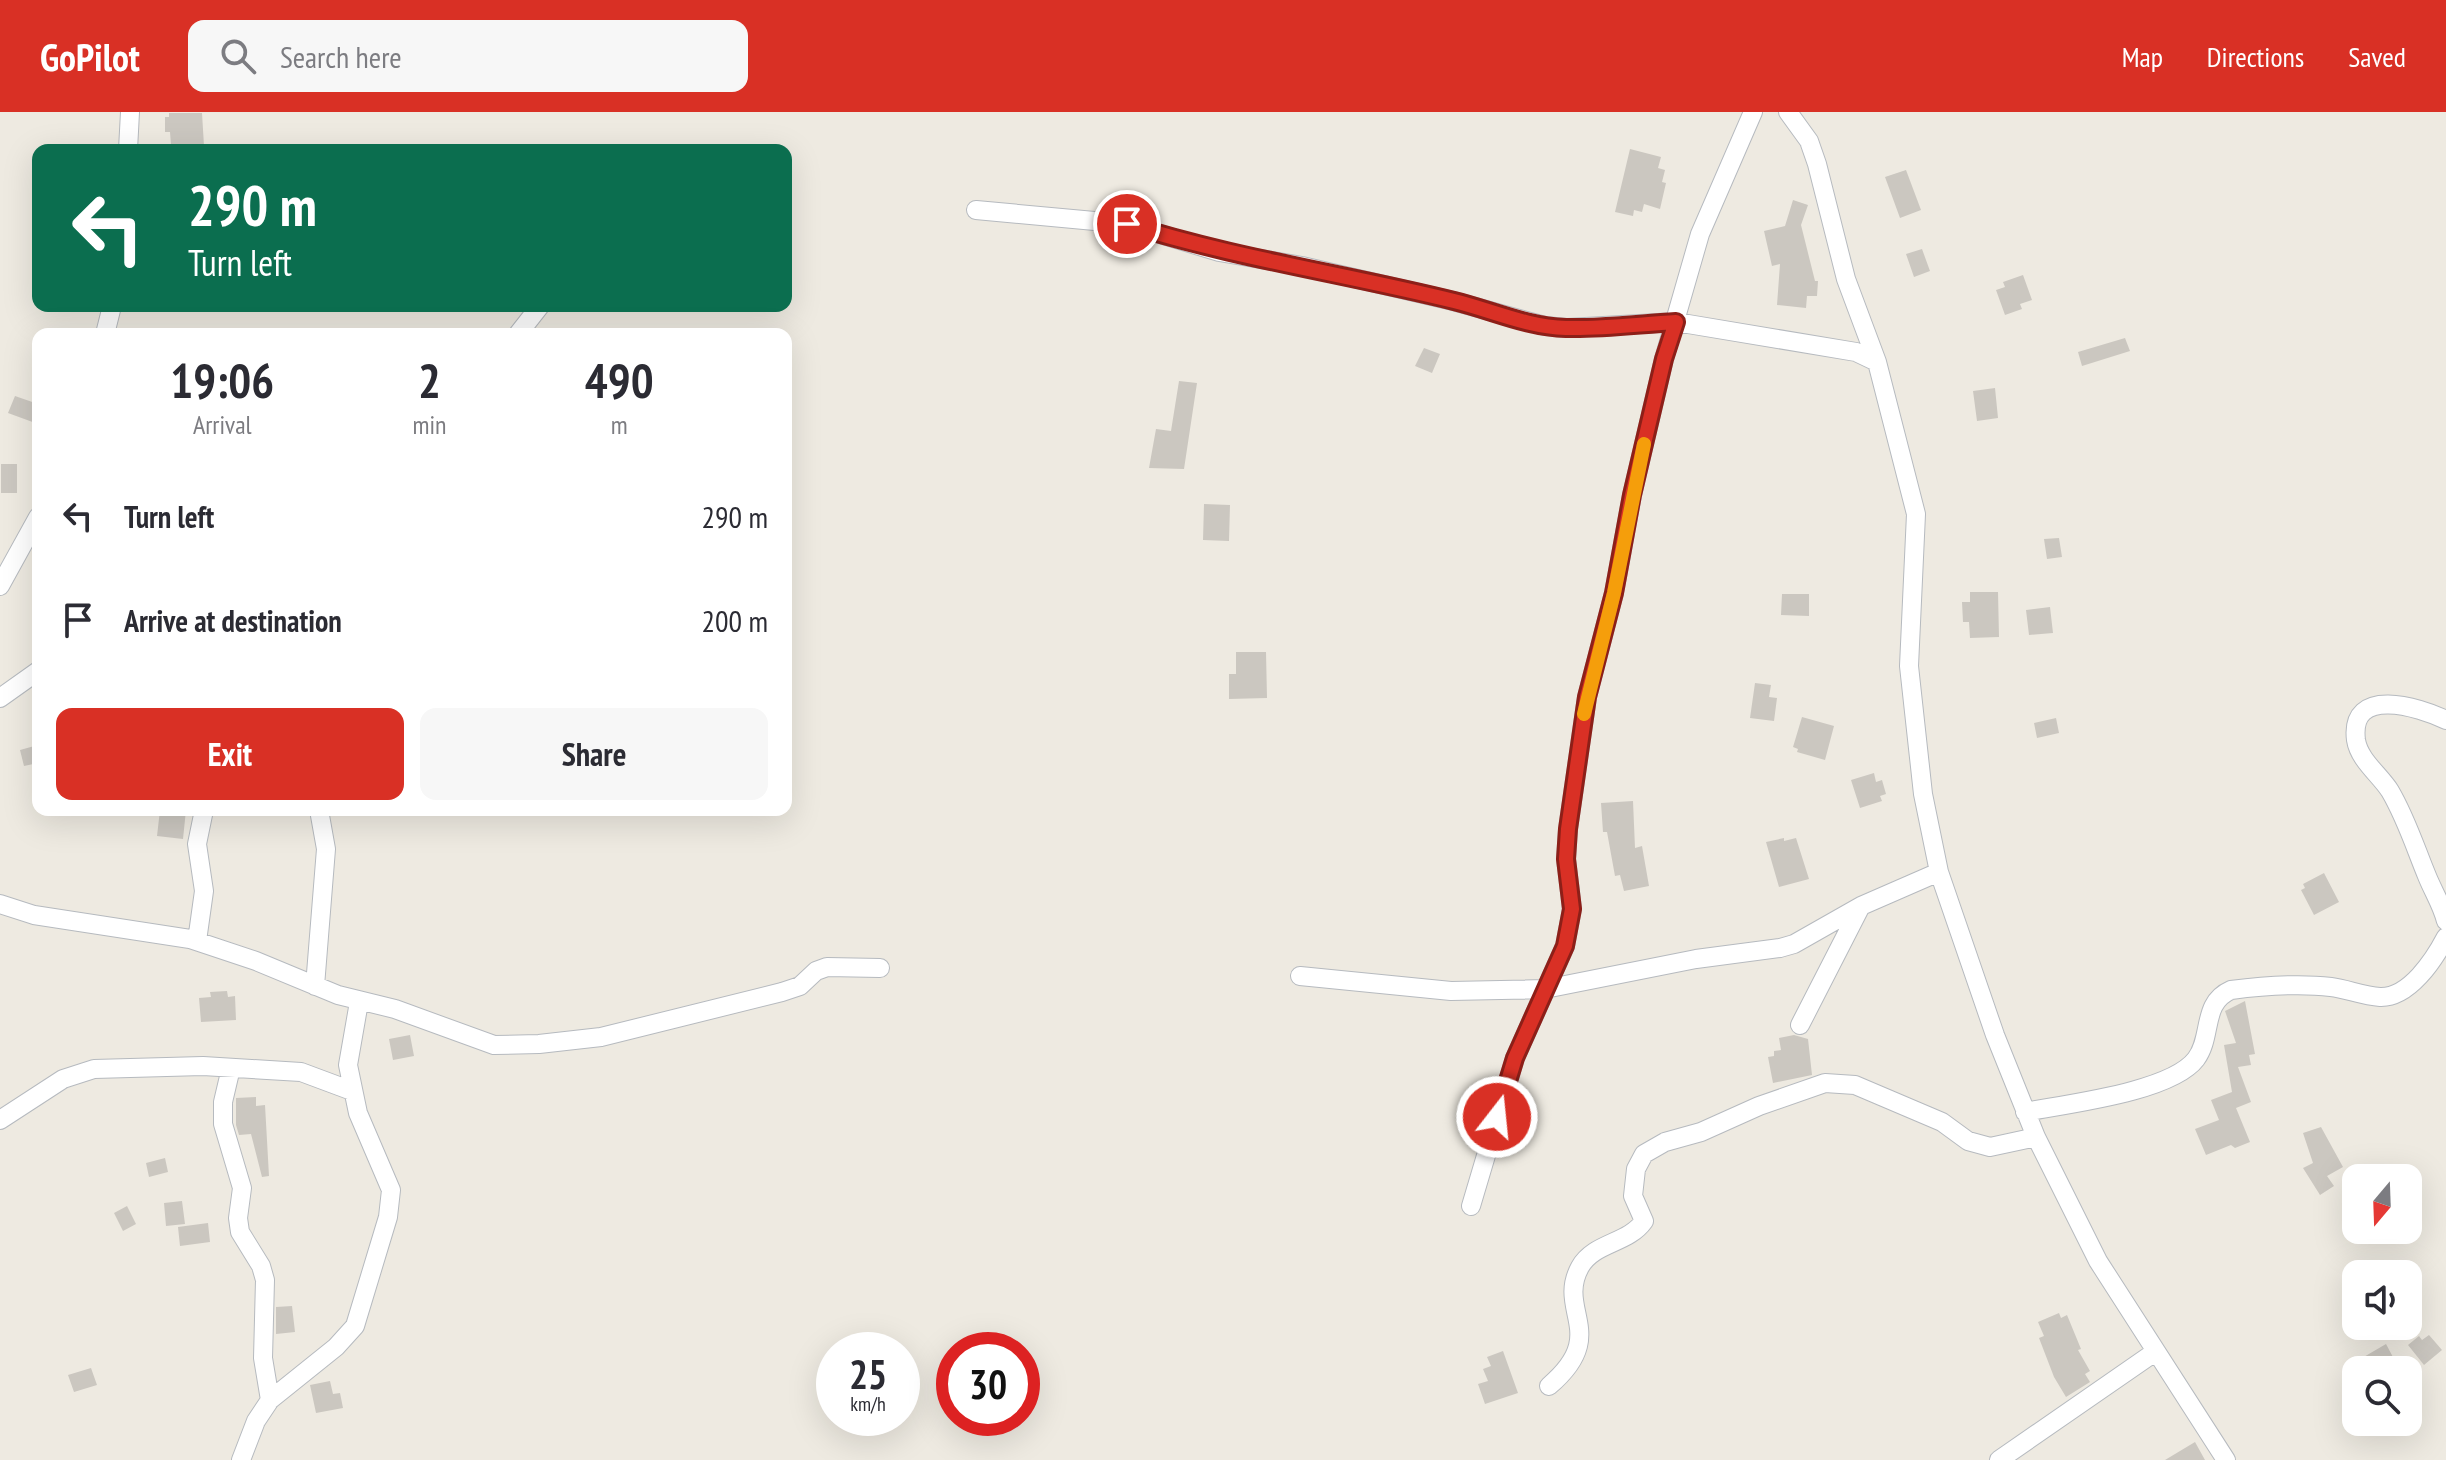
<!DOCTYPE html>
<style>
body{margin:0;font-family:"PT Sans Narrow",sans-serif;background:#f7f7f7;color:#2b2b33;height:100vh;display:flex;flex-direction:column;font-size:30px;white-space:nowrap}
*{box-sizing:border-box;margin:0}
p{font-size:26px;color:#7c7c81}
.icon{flex:none;width:44px;height:44px;fill:none;stroke:currentColor;stroke-width:2;stroke-linecap:round;stroke-linejoin:round}
.map{position:relative;flex:1;overflow:hidden}
.side{position:absolute;left:32px;top:216px;width:760px;height:488px;display:flex;flex-direction:column;background:#fff;border-radius:16px;box-shadow:0 8px 32px #0002}
.side>*{flex:none}
.hud{position:absolute;left:32px;top:32px;width:760px;height:168px;border-radius:16px;box-shadow:0 8px 32px #0002;background:#0b6e4f;color:#fff;overflow:hidden}
.needle{width:52px;rotate:199deg}
.buttons{position:absolute;left:2342px;top:1052px;display:grid;gap:16px}
.buttons a{display:grid;place-items:center;width:80px;height:80px;border-radius:16px;background:#fff;box-shadow:0 8px 32px #0002;font-size:40px}
.speed{position:absolute;left:816px;top:1220px;display:flex;gap:16px;font-size:40px;font-weight:700;text-align:center}
.speed>*{display:grid;place-content:center;width:104px;height:104px;border-radius:50%;background:#fff;box-shadow:0 8px 32px #0002;line-height:1}
.speed small{font-size:20px;font-weight:400}
.speed .limit{border:12px solid #d22;background:#fff;color:#111}
.pin{position:absolute;display:grid;place-items:center;width:68px;height:68px;color:#fff;margin:-34px;border:4px solid #fff;border-radius:50%;box-shadow:0 2px 8px #0007}
.me{position:absolute;width:88px;margin:-44px;rotate:16deg;stroke-linejoin:round;filter:drop-shadow(0 0 6px #0008)}
.turn{display:flex;align-items:center;gap:28px;height:168px;padding:0 24px;font-size:36px}
.turn .icon{width:104px;height:104px;stroke-width:2.5}
.turn b{display:block;font-size:56px;line-height:68px}
.eta{display:flex;justify-content:space-evenly;align-items:center;height:136px;text-align:center}
.eta b{font-size:48px;font-weight:700;line-height:56px}
.button{display:flex;gap:16px;margin-top:auto;padding:16px 24px}
.button a{flex:1;height:92px;border-radius:16px;background:#d93025;color:#fff;font-size:32px;font-weight:700;line-height:92px;text-align:center}
.button a+a{background:#f7f7f7;color:#2b2b33}
ul{padding:0;list-style:none}
li{display:flex;align-items:center;gap:24px;height:104px;padding:0 24px}
li div{flex:1}
li b{display:block;font-size:30px}
li em{font-style:normal}
header{display:flex;align-items:center;gap:48px;box-sizing:border-box;height:112px;padding:0 40px;background:#d93025;color:#fff}
header strong{font-size:38px}
nav{display:flex;gap:44px;margin-inline-start:auto;font-size:28px}
.search{width:560px;height:72px;background:#f7f7f7;display:flex;align-items:center;gap:20px;box-sizing:border-box;padding:0 28px;border-radius:16px;color:#7c7c81;font-size:30px}
.map>svg:first-child{display:block}
.building{fill:#cbc7c0}
.lines{fill:none;stroke-linecap:round;stroke-linejoin:round}
.street-casing{stroke:#b6babf;stroke-width:20}
.street{stroke:#fff;stroke-width:18}
.route-casing{stroke:#8d1f18;stroke-width:20}
.route{stroke:#d93025;stroke-width:14}
.slow{stroke:#f59e0b;stroke-width:14}
</style>
<header>
<strong>GoPilot</strong>
<div class="search"><svg class="icon" aria-label="search" viewBox="0 0 24 24"><circle cx="10" cy="10" r="6"/><path d="M15 15l6 6"/></svg>Search here</div>
<nav><a>Map</a><a>Directions</a><a>Saved</a></nav>
</header>
<div class="map">
<svg width="2446" height="1348" viewBox="0 0 2446 1348">
<rect width="100%" height="100%" fill="#eeeae1"/>
<path class="building" d="M 169,1 L 202,1 L 204,34 L 196,34 L 196,38 L 175,38 L 175,33 L 171,33 L 170,20 L 165,20 L 165,5 L 169,5 Z
M 1630,37 L 1661,45 L 1658,56 L 1665,58 L 1662,70 L 1666,71 L 1660,97 L 1644,92 L 1642,100 L 1634,98 L 1633,104 L 1615,100 Z
M 1906,58 L 1921,98 L 1900,106 L 1885,65 Z
M 1793,88 L 1808,93 L 1801,113 L 1815,169 L 1818,169 L 1817,184 L 1807,184 L 1806,196 L 1777,193 L 1780,152 L 1772,154 L 1764,119 L 1785,114 Z
M 1922,137 L 1930,159 L 1914,165 L 1906,142 Z
M 2023,163 L 2032,188 L 2020,192 L 2022,197 L 2005,203 L 1996,178 L 2005,175 L 2003,170 Z
M 2125,226 L 2130,239 L 2082,254 L 2078,240 Z
M 1424,236 L 1440,242 L 1432,261 L 1415,254 Z
M 1179,269 L 1197,271 L 1184,357 L 1149,356 L 1156,317 L 1171,319 Z
M 1995,276 L 1998,306 L 1977,309 L 1973,279 Z
M 15,284 L 38,292 L 38,312 L 8,301 Z
M 1,352 L 17,352 L 17,381 L 1,381 Z
M 1204,392 L 1230,393 L 1229,429 L 1203,428 Z
M 2059,426 L 2062,445 L 2047,447 L 2044,427 Z
M 1970,480 L 1998,480 L 1999,525 L 1970,526 L 1969,510 L 1963,510 L 1962,490 L 1970,490 Z
M 1782,482 L 1809,482 L 1809,504 L 1781,503 Z
M 2050,495 L 2053,521 L 2029,523 L 2026,498 Z
M 1236,540 L 1266,540 L 1267,586 L 1229,587 L 1229,562 L 1236,562 Z
M 1755,571 L 1771,573 L 1769,585 L 1777,586 L 1774,609 L 1750,606 Z
M 1802,605 L 1834,614 L 1825,648 L 1797,640 L 1798,637 L 1793,635 Z
M 2056,606 L 2059,621 L 2037,626 L 2034,611 Z
M 38,633 L 38,651 L 24,654 L 20,638 Z
M 1874,661 L 1876,670 L 1882,668 L 1886,682 L 1880,684 L 1882,689 L 1860,696 L 1851,668 Z
M 1633,689 L 1635,736 L 1642,734 L 1649,774 L 1624,779 L 1620,763 L 1615,764 L 1607,720 L 1603,720 L 1601,691 Z
M 160,698 L 186,698 L 183,727 L 157,724 Z
M 1784,726 L 1784,729 L 1796,726 L 1809,767 L 1779,775 L 1766,730 Z
M 2324,761 L 2339,790 L 2314,803 L 2301,778 L 2305,776 L 2303,772 Z
M 227,879 L 228,885 L 235,884 L 236,908 L 201,910 L 199,886 L 211,885 L 210,880 Z
M 2245,889 L 2255,942 L 2249,943 L 2251,953 L 2238,955 L 2251,990 L 2236,996 L 2250,1030 L 2235,1036 L 2231,1033 L 2206,1043 L 2195,1017 L 2219,1008 L 2211,988 L 2232,980 L 2224,933 L 2236,931 L 2225,899 Z
M 410,923 L 414,944 L 393,948 L 389,927 Z
M 1794,923 L 1808,927 L 1812,963 L 1773,971 L 1768,945 L 1774,944 L 1774,939 L 1781,938 L 1779,926 Z
M 256,985 L 256,994 L 265,993 L 269,1064 L 262,1065 L 251,1022 L 239,1023 L 236,1013 L 236,986 Z
M 2321,1015 L 2343,1055 L 2327,1064 L 2334,1074 L 2320,1083 L 2303,1056 L 2313,1051 L 2303,1021 Z
M 165,1046 L 168,1060 L 149,1065 L 146,1051 Z
M 182,1089 L 185,1112 L 166,1114 L 164,1091 Z
M 127,1094 L 136,1112 L 123,1119 L 114,1101 Z
M 208,1111 L 210,1130 L 180,1134 L 178,1115 Z
M 292,1194 L 295,1220 L 276,1222 L 276,1195 Z
M 2059,1201 L 2061,1206 L 2067,1203 L 2081,1237 L 2078,1238 L 2090,1259 L 2085,1262 L 2090,1270 L 2066,1285 L 2054,1265 L 2039,1226 L 2044,1224 L 2038,1210 Z
M 2429,1223 L 2442,1238 L 2424,1253 L 2408,1233 L 2419,1224 L 2422,1228 Z
M 2386,1232 L 2394,1247 L 2375,1258 L 2369,1258 L 2362,1246 Z
M 1503,1239 L 1518,1281 L 1485,1292 L 1478,1272 L 1488,1269 L 1483,1257 L 1491,1254 L 1487,1245 Z
M 91,1256 L 97,1273 L 74,1280 L 68,1263 Z
M 330,1269 L 333,1282 L 340,1281 L 343,1296 L 316,1301 L 310,1273 Z
M 2195,1330 L 2205,1348 L 2165,1348 Z"/>
<g class="lines">
<defs>
<path id="street" d="M 1788,0 L 1809,29 L 1817,52 L 1846,167 L 1877,250 L 1916,402 L 1909,554 L 1923,682 L 1939,760 L 1995,923 L 2036,1025 L 2098,1149 L 2226,1348
M 128,38 L 130,0
M 976,98 L 1127,112 L 1219,140 L 1302,154 L 1453,189 L 1545,214 L 1567,216 L 1676,210 L 1856,240 L 1877,250
M 105,222 L 112,194
M 518,222 L 540,194
M 0,474 L 38,405
M 0,586 L 38,559
M 2446,608 C 2419,595 2349,573 2356,628 C 2359,648 2380,663 2390,679 C 2406,706 2415,735 2427,764 C 2433,779 2442,793 2446,809
M 0,792 L 34,803 L 190,827 L 256,849 L 338,883 L 395,897 L 494,933 L 539,932 L 601,925 L 782,880 L 800,874 L 816,859 L 827,855 L 880,856
M 197,829 L 204,779 L 197,732 L 204,698
M 1300,864 L 1451,879 L 1545,877 L 1696,847 L 1780,836 L 1794,832 L 1861,794 L 1939,760
M 315,874 L 326,737 L 319,698
M 1800,913 L 1861,794
M 231,956 L 223,990 L 223,1012 L 242,1076 L 238,1106 L 240,1120 L 261,1154 L 265,1168 L 263,1246 L 270,1288
M 2025,1000 C 2066,992 2171,980 2196,947 C 2213,924 2201,891 2231,878 C 2262,874 2299,871 2331,875 C 2347,877 2363,884 2380,885 C 2409,886 2434,848 2446,825
M 0,1008 L 63,967 L 94,957 L 203,954 L 301,960 L 352,979
M 1471,1094 L 1515,946 L 1565,834 L 1572,797 L 1566,747 L 1568,717 L 1587,585 L 1614,481 L 1632,383 L 1664,247 L 1700,122 L 1753,0
M 1549,1274 C 1610,1222 1556,1199 1580,1155 C 1594,1130 1628,1132 1644,1109 L 1633,1084 L 1636,1057 L 1644,1042 L 1665,1030 L 1701,1020 L 1759,994 L 1825,971 L 1855,973 L 1942,1010 L 1968,1029 L 1990,1035 L 2036,1025
M 241,1348 L 256,1309 L 270,1288 L 336,1235 L 355,1214 L 388,1105 L 391,1078 L 358,1001 L 348,953 L 359,890
M 1999,1348 L 2155,1240"/>
</defs>
<use href="#street" class="street-casing"/>
<use href="#street" class="street"/>
</g>
<g class="lines">
<defs>
<path id="route" d="M 1127,112 C 1234,146 1345,162 1454,189 C 1491,198 1527,215 1566,216 C 1602,217 1640,212 1676,210 L 1664,247 L 1632,383 L 1614,481 L 1587,585 L 1568,717 L 1566,747 L 1572,797 L 1565,834 L 1515,946 L 1497,1005"/>
</defs>
<use href="#route" class="route-casing"/>
<use href="#route" class="route"/>
<path class="slow" d="M 1584,602 L 1614,481 L 1644,332"/>
</g>
</svg>
<div class="buttons">
<a><svg class="needle" viewBox="-14 -14 28 28"><path d="M0-13l5 13h-10z" fill="#e53935"/><path d="M0 13l5-13h-10z" fill="#7c7c81"/></svg></a>
<a><svg class="icon" aria-label="sound" viewBox="0 0 24 24"><path d="M4 9h4l5-4v14l-5-4H4zM17 9q2 3 0 6"/></svg></a>
<a><svg class="icon" aria-label="search" viewBox="0 0 24 24"><circle cx="10" cy="10" r="6"/><path d="M15 15l6 6"/></svg></a>
</div>
<div class="speed"><div>25<small>km/h</small></div><div class="limit">30</div></div>
<div class="pin" style="left:1127px;top:112px;background:#d93025"><svg class="icon" aria-label="arrive" viewBox="0 0 24 24"><path d="M6 21V4h12l-3 4 3 4H6"/></svg></div>
<svg class="me" style="left:1497px;top:1005px" viewBox="-20 -20 40 40"><circle r="17" fill="#d93025" stroke="#fff" stroke-width="3"/><path d="M0-11L8 9 0 5-8 9z" fill="#fff"/></svg>
<div class="hud">
<div class="turn"><svg class="icon" aria-label="left" viewBox="0 0 24 24"><path d="M17 20v-9H6M10 6l-5 5 5 5"/></svg><div><b>290 m</b>Turn left</div></div>
</div>
<section class="side">
<div class="eta">
<div><b>19:06</b><p>Arrival</p></div>
<div><b>2</b><p>min</p></div>
<div><b>490</b><p>m</p></div>
</div>
<ul>
<li><svg class="icon" aria-label="left" viewBox="0 0 24 24"><path d="M17 20v-9H6M10 6l-5 5 5 5"/></svg><div><b>Turn left</b></div><em>290 m</em></li>
<li><svg class="icon" aria-label="arrive" viewBox="0 0 24 24"><path d="M6 21V4h12l-3 4 3 4H6"/></svg><div><b>Arrive at destination</b></div><em>200 m</em></li>
</ul>
<div class="button"><a>Exit</a><a>Share</a></div>
</section>
</div>
